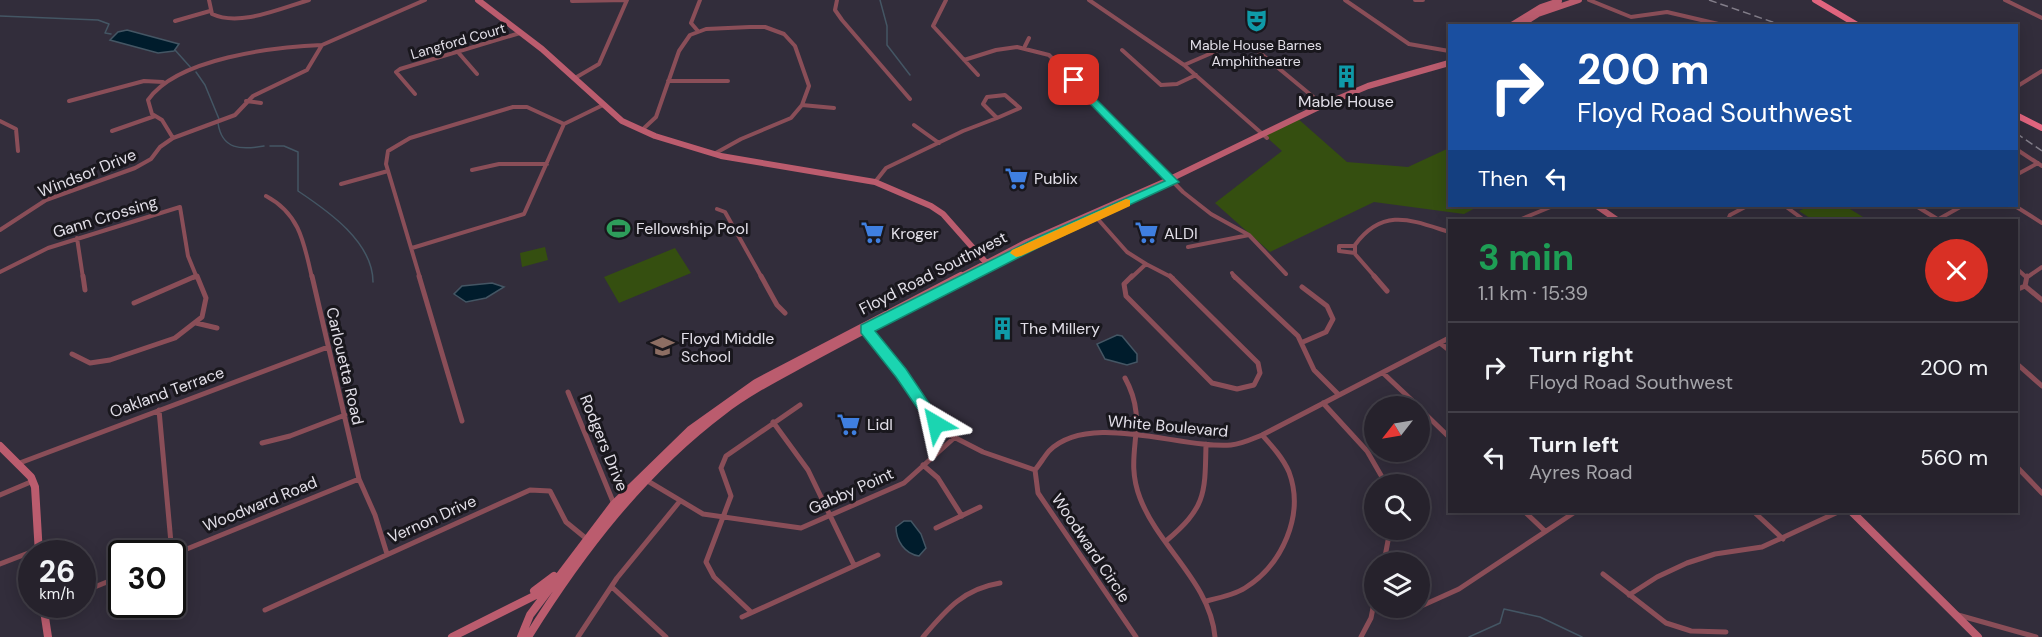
<!DOCTYPE html>
<meta charset="utf-8">
<style>
body{margin:0;font-family:"DM Sans",sans-serif;background:#322f38;color:#f1f3f6;height:100vh;display:flex;flex-direction:column;font-size:22px;white-space:nowrap}
*{box-sizing:border-box;margin:0}
p{font-size:20px;color:#a4a4a9}
.icon{flex:none;width:33px;height:33px;fill:none;stroke:currentColor;stroke-width:2;stroke-linecap:round;stroke-linejoin:round}
.map{position:relative;flex:1;overflow:hidden}
.drawer{position:absolute;left:1448px;top:219px;width:570px;height:294px;display:flex;flex-direction:column;background:#26222c;border-radius:0px;box-shadow:0 3px 15px #0003,0 0 0 2px #423f48}
.drawer>*{flex:none}
.guide{position:absolute;left:1448px;top:24px;width:570px;height:183px;border-radius:0px;box-shadow:0 3px 15px #0003,0 0 0 2px #423f48;background:#1a4fa0;color:#fff;overflow:hidden}
.needle{width:39px;rotate:239deg}
.buttons{position:absolute;left:1364px;top:396px;display:grid;gap:12px}
.buttons a{display:grid;place-items:center;width:66px;height:66px;border-radius:50%;background:#26222c;box-shadow:0 3px 15px #0003,0 0 0 2px #423f48;font-size:30px}
.speed{position:absolute;left:18px;top:540px;display:flex;gap:12px;font-size:30px;font-weight:700;text-align:center}
.speed>*{display:grid;place-content:center;width:78px;height:78px;border-radius:50%;background:#26222c;box-shadow:0 3px 15px #0003,0 0 0 2px #423f48;line-height:1}
.speed small{font-size:15px;font-weight:400}
.speed .limit{border:3px solid #111;border-radius:9px;background:#fff;color:#111}
.pin{position:absolute;display:grid;place-items:center;width:51px;height:51px;color:#fff;margin:-26px;border-radius:12px;box-shadow:0 3px 9px #0006}
.me{position:absolute;width:66px;margin:-33px;rotate:324deg;stroke-linejoin:round;filter:drop-shadow(0 0 4px #0008)}
.turn{display:flex;align-items:center;gap:21px;height:126px;padding:0 30px;font-size:27px}
.turn .icon{width:78px;height:78px;stroke-width:2.5}
.turn b{display:block;font-size:42px;line-height:51px}
.then{display:flex;align-items:center;height:57px;padding:0 30px;background:#0003;gap:12px;font-size:22px}
.round{display:grid;place-items:center;flex:none;width:63px;height:63px;border-radius:32px;background:#322f38}
.headline{display:flex;align-items:center;justify-content:space-between;height:102px;padding:0 30px}
h1{font-size:36px;font-weight:700;line-height:45px;color:#1e9e55}
ul{padding:0;list-style:none}
li{display:flex;align-items:center;gap:18px;height:90px;padding:0 30px;border-top:2px solid #423f48}
li div{flex:1}
li b{display:block;font-size:22px}
li em{font-style:normal}
.map>svg:first-child{display:block}
.green{fill:#354f10}
.water{fill:#001c2c;stroke:#445664;stroke-width:1.5}
.lines{fill:none;stroke-linecap:round;stroke-linejoin:round}
.stream{stroke:#445664;stroke-width:1.5}
.street-far1{stroke:#8a4e58;stroke-width:4}
.street{stroke:#8a4e58;stroke-width:5}
.secondary-far1{stroke:#bb5c6e;stroke-width:6}
.secondary{stroke:#bb5c6e;stroke-width:8}
.primary{stroke:#e1657f;stroke-width:6}
.rail{stroke:#837e8a;stroke-width:1.5;stroke-dasharray:8 4;stroke-linecap:butt}
.route{fill:#1bd5b1;stroke:#128a73;stroke-width:1.5}
.slow{fill:#f59e0b}
.labels{text-anchor:middle;dominant-baseline:central;stroke-width:6;stroke-linejoin:round;paint-order:stroke}
.far-street-label{font-size:14px;fill:#e2dfe8;stroke:#19171d}
.far-poi-label{font-size:14px;fill:#e2dfe8;stroke:#19171d}
.poi-label{font-size:16px;fill:#e2dfe8;stroke:#19171d;text-anchor:start}
.street-label{font-size:16px;fill:#e2dfe8;stroke:#19171d}
</style>
<div class="map">
<svg width="2042" height="637" viewBox="0 0 2042 637">
<rect width="100%" height="100%" fill="#322d3b"/>
<path class="green" d="M 1296,117 L 1347,162 L 1408,167 L 1449,148 L 1449,206 L 1479,206 L 1464,214 L 1374,202 L 1270,252 L 1215,203 L 1282,151 L 1262,133 Z
M 1809,206 L 1845,206 L 1868,220 L 1813,220 L 1799,211 Z
M 545,247 L 548,260 L 522,267 L 520,253 Z
M 675,248 L 691,273 L 619,303 L 604,277 Z"/>
<path class="water" d="M 127,30 L 179,44 L 174,51 L 158,53 L 110,40 L 118,32 Z
M 492,283 L 504,287 L 486,298 L 466,302 L 454,294 L 462,286 Z
M 1117,335 L 1122,336 L 1137,354 L 1137,362 L 1127,365 L 1105,359 L 1097,344 Z
M 904,521 L 911,521 L 921,534 L 926,548 L 919,556 C 905,554 896,541 896,527 Z"/>
<g class="lines">
<path class="stream" d="M 880,0 L 887,26 L 887,45 L 910,75
M 0,16 L 98,20 L 109,24 L 105,33 L 111,34
M 175,50 L 192,69
M 196,72 L 205,85 L 219,119
M 218,123 C 222,150 241,150 264,146
M 270,146 L 284,146 L 298,152 L 298,191 C 328,211 373,242 373,282
M 1469,637 L 1500,623 L 1504,609 L 1540,617 L 1582,637"/>
<path class="street-far1" d="M 209,0 L 212,14 C 240,27 281,8 309,0
M 837,0 L 835,10 L 842,20 L 910,99
M 946,0 L 933,26 L 978,75
M 1089,0 L 1184,65 L 1267,138
M 1345,0 L 1409,44 L 1449,51
M 1415,0 L 1423,0
M 1589,0 L 1631,17 L 1667,12 L 1727,26
M 2005,0 L 2042,18
M 572,1 L 627,0
M 175,21 L 210,11
M 697,30 L 691,23 L 700,0
M 1025,46 L 1029,38
M 1122,50 L 1161,85 L 1177,84 L 1196,75
M 457,51 L 477,74
M 964,60 L 996,50 L 1017,47 L 1049,55 L 1183,192 L 1211,214 L 1249,235 L 1286,274
M 1184,65 L 1228,46 L 1248,43 L 1323,105
M 575,78 L 599,64 L 627,0
M 668,81 L 728,81
M 2016,87 L 2042,71
M 415,94 L 396,72 L 400,69 L 520,33
M 1005,95 L 1020,108 L 997,118 L 983,104 L 987,97 Z
M 69,101 L 144,81 L 163,82
M 246,101 L 261,103
M 802,105 L 834,108
M 0,121 L 16,129 L 18,151
M 914,125 L 939,143
M 642,130 L 656,117 L 679,51 L 690,35 L 706,29 L 750,27 L 765,27 L 784,34 L 795,46 L 809,86 L 802,105 L 791,118 L 741,139 L 714,154
M 112,131 L 155,116
M 173,138 L 162,120 L 152,114 L 148,100 C 177,58 274,47 322,45
M 2016,149 L 2042,166
M 472,170 L 499,164 L 547,164
M 2016,175 L 2038,163
M 875,182 L 886,168 L 963,131 L 997,118
M 341,184 L 388,171
M 266,196 C 300,214 304,243 312,278
M 1785,206 L 1804,220
M 1916,206 L 1939,220
M 2015,206 L 2042,223
M 717,209 L 725,212 L 762,278
M 1096,217 L 1127,252 L 1146,264
M 1519,220 L 1553,206
M 1728,220 L 1730,215 L 1747,206
M 1937,220 L 1962,206
M 0,230 L 46,200 L 135,168 L 151,159 L 160,147 L 173,138 L 235,115 L 253,96 L 307,70 L 322,45 L 425,0
M 77,238 L 83,278
M 1355,246 L 1339,246 L 1339,251 L 1355,253
M 1188,247 L 1249,235
M 412,248 L 524,214 L 564,124 L 603,105
M 2016,268 L 2026,277
M 0,272 L 48,248 L 180,207 L 188,256 L 197,278
M 1232,273 L 1235,278
M 193,278 L 197,276
M 420,278 L 386,164 L 388,151 L 410,138 L 513,107 L 527,107 L 564,124
M 1131,278 L 1146,264 L 1173,278
M 1376,278 L 1355,254 L 1355,245 C 1383,207 1411,220 1449,232
M 2026,278 L 2042,267"/>
<path class="street" d="M 83,276 L 85,290
M 312,276 L 359,479 L 375,515 L 387,554
M 419,276 L 462,421
M 761,276 L 777,305 L 785,313
M 1132,276 L 1124,284 L 1126,296 L 1212,383 L 1237,389 L 1254,385 L 1260,373 L 1258,363 L 1170,276
M 1234,276 L 1298,336 L 1314,370 L 1339,395
M 1374,276 L 1387,291
M 2025,286 L 2042,300
M 1302,287 L 1327,306 L 1333,319 L 1326,332 L 1303,342
M 2016,290 L 2025,286 L 2027,276
M 134,303 L 196,276
M 196,323 L 217,328
M 866,329 L 901,373 L 924,410 L 944,432 L 983,452 L 1035,470
M 1440,343 L 1449,350
M 72,354 L 90,363 L 110,360 L 175,338 L 202,317 L 206,298 L 197,276
M 2016,363 L 2042,386
M 1383,373 L 1418,406
M 1125,378 C 1151,425 1122,452 1140,498 C 1159,548 1210,582 1215,637
M 568,392 L 614,504
M 1323,403 L 1367,451 L 1386,484
M 1419,408 L 1449,437
M 159,410 L 172,554
M 773,422 L 808,470 L 854,565
M 262,443 L 290,436 L 345,415
M 17,464 L 328,347
M 923,465 L 938,478 L 962,516
M 2016,466 L 2042,493
M 646,480 L 703,514 L 801,528 L 904,483 L 954,438
M 0,495 L 33,481
M 1525,512 L 1545,531
M 1754,512 L 1783,539
M 936,528 L 980,507
M 1166,541 C 1206,507 1205,495 1206,444
M 172,555 L 359,479
M 1384,562 L 1390,530
M 0,564 L 39,549
M 1603,574 L 1666,623 L 1691,631 L 1726,632
M 613,588 L 666,637
M 82,592 L 122,576
M 1629,595 L 1657,577 L 1687,563 L 1715,554 L 1762,547 L 1838,512
M 1206,601 C 1219,598 1234,595 1245,588 C 1282,565 1305,515 1289,472 C 1283,458 1272,446 1262,435
M 1419,607 L 1459,589 L 1575,512
M 265,610 L 530,490 L 550,491 L 566,522 L 588,540
M 751,612 L 714,577 L 706,562 L 731,496 L 721,468 L 726,456 L 800,405
M 1958,615 L 2036,637
M 742,617 L 878,555
M 578,637 L 617,578 L 680,501
M 923,637 C 946,610 963,589 1000,583
M 1136,637 L 1038,493 L 1035,470 C 1040,464 1044,457 1049,451 C 1089,411 1181,449 1231,445 C 1242,444 1252,439 1262,435 L 1449,338
M 1361,637 L 1371,618 L 1374,603"/>
<path class="secondary-far1" d="M 478,0 L 542,49 L 622,121 L 655,136 L 721,156 L 875,182 L 931,206 L 943,214 L 989,266
M 1510,26 L 1541,7 L 1559,1
M 1519,26 L 1538,14 L 1579,0
M 1597,206 L 1617,220
M 958,278 L 1027,242 L 1164,182 L 1323,105 L 1368,86 L 1449,63
M 966,278 L 970,276"/>
<path class="secondary" d="M 0,446 L 31,477 L 35,487 L 39,554
M 1852,512 L 1978,637
M 534,591 L 554,576
M 43,604 L 48,637
M 452,637 L 548,589
M 521,637 L 530,615 L 614,504 L 690,430 L 756,383 L 961,276
M 528,637 C 581,552 642,472 723,411 C 749,391 779,376 808,360 C 861,331 915,304 969,276"/>
<path class="primary" d="M 1815,0 L 1859,26
M 2016,115 L 2042,128"/>
<path class="rail" d="M 1709,0 L 1784,26
M 2016,133 L 2042,151"/>
</g>
<path class="route" d="M 1074,77 L 1179,182 L 1047,243 L 875,331 L 906,369 L 943,424 L 941,428 L 931,428 L 896,377 L 861,333 L 861,325 L 1038,237 L 1165,181 L 1070,83 L 1068,80 Z"/>
<path class="slow" d="M 1126,199 L 1130,200 L 1130,206 L 1021,256 L 1016,257 L 1010,253 L 1012,250 Z"/>
<defs>
<symbol id="theatre-bare" viewBox="-9 -9 18 18"><path d="M-5-5.5Q0-4 5-5.5V0Q5 5 0 6Q-5 5-5 0ZM-3.3-2.5H-1v1.5H-3.3ZM1-2.5H3.3v1.5H1ZM-2.8 1Q0 5.5 2.8 1Z" fill="#0f9aa8" stroke="#19171d" stroke-width="2.5" paint-order="stroke"/></symbol>
<symbol id="building-bare" viewBox="-9 -9 18 18"><path d="M-4-6H4V6H1V3H-1V6H-4ZM-2.5-4.3h1.7v1.8h-1.7ZM.8-4.3h1.7v1.8H.8ZM-2.5-1h1.7V.8h-1.7ZM.8-1h1.7V.8H.8Z" fill="#0f9aa8" stroke="#19171d" stroke-width="2.5" paint-order="stroke"/></symbol>
<symbol id="supermarket-bare" viewBox="-9 -9 18 18"><path d="M-6-5.5h2.5l.6 2H6L4.5 2H-2.5L-4.4-4H-6ZM-1.5 3.2a1.3 1.3 0 1 0 .1 0ZM3 3.2a1.3 1.3 0 1 0 .1 0Z" fill="#3f7fe0" stroke="#19171d" stroke-width="2.5" paint-order="stroke"/></symbol>
<symbol id="stadium-bare" viewBox="-9 -9 18 18"><path d="M0-5a6.5 5 0 1 0 0 10a6.5 5 0 1 0 0-10ZM-3.5-1.8h7v3.6h-7Z" fill="#2e9e5b" stroke="#19171d" stroke-width="2.5" paint-order="stroke"/></symbol>
<symbol id="school-bare" viewBox="-9 -9 18 18"><path d="M0-5L7-2L0 1L-7-2ZM-4 1L0 2.5L4 1V4Q0 6-4 4Z" fill="#8d6e63" stroke="#19171d" stroke-width="2.5" paint-order="stroke"/></symbol>
</defs>
<g fill-rule="evenodd">
<use href="#theatre-bare" x="1240" y="4" width="33" height="33"/>
<use href="#building-bare" x="1330" y="60" width="33" height="33"/>
<use href="#supermarket-bare" x="1000" y="162" width="33" height="33"/>
<use href="#stadium-bare" x="602" y="212" width="33" height="33"/>
<use href="#supermarket-bare" x="856" y="216" width="33" height="33"/>
<use href="#supermarket-bare" x="1130" y="216" width="33" height="33"/>
<use href="#building-bare" x="986" y="312" width="33" height="33"/>
<use href="#school-bare" x="646" y="330" width="33" height="33"/>
<use href="#supermarket-bare" x="832" y="408" width="33" height="33"/>
</g>
<g class="labels">
<g class="far-street-label">
<text transform="translate(458 41) rotate(-16)">Langford Court</text>
</g>
<g class="far-poi-label">
<text x="1256" y="45">Mable House Barnes<tspan x="1256" dy="16">Amphitheatre</tspan></text>
</g>
<g class="poi-label">
<text x="1346" y="101" text-anchor="middle">Mable House</text>
<text x="1034" y="178">Publix</text>
<text x="636" y="228">Fellowship Pool</text>
<text x="891" y="233">Kroger</text>
<text x="1164" y="233">ALDI</text>
<text x="1020" y="328">The Millery</text>
<text x="681" y="338">Floyd Middle<tspan x="681" dy="18">School</tspan></text>
<text x="867" y="424">Lidl</text>
</g>
<g class="street-label">
<text transform="translate(87 173) rotate(-22)">Windsor Drive</text>
<text transform="translate(105 217) rotate(-17)">Gann Crossing</text>
<text transform="translate(933 273) rotate(-27)">Floyd Road Southwest</text>
<text transform="translate(345 366) rotate(77)">Carlouetta Road</text>
<text transform="translate(167 392) rotate(-20)">Oakland Terrace</text>
<text transform="translate(1168 426) rotate(5)">White Boulevard</text>
<text transform="translate(604 443) rotate(68)">Rodgers Drive</text>
<text transform="translate(851 491) rotate(-24)">Gabby Point</text>
<text transform="translate(260 504) rotate(-22)">Woodward Road</text>
<text transform="translate(432 519) rotate(-24)">Vernon Drive</text>
<text transform="translate(1091 548) rotate(56)">Woodward Circle</text>
</g>
</g>
</svg>
<div class="buttons">
<a><svg class="needle" viewBox="-14 -14 28 28"><path d="M0-13l5 13h-10z" fill="#e53935"/><path d="M0 13l5-13h-10z" fill="#a4a4a9"/></svg></a>
<a><svg class="icon" aria-label="search" viewBox="0 0 24 24"><circle cx="10" cy="10" r="6"/><path d="M15 15l6 6"/></svg></a>
<a><svg class="icon" aria-label="layers" viewBox="0 0 24 24"><path d="M12 4l9 5-9 5-9-5zM3 14l9 5 9-5"/></svg></a>
</div>
<div class="speed"><div>26<small>km/h</small></div><div class="limit">30</div></div>
<div class="pin" style="left:1074px;top:80px;background:#d93025"><svg class="icon" aria-label="arrive" viewBox="0 0 24 24"><path d="M6 21V4h12l-3 4 3 4H6"/></svg></div>
<svg class="me" style="left:936px;top:424px" viewBox="-20 -20 40 40"><path d="M0-17L14 15 0 8-14 15z" fill="#1bd5b1" stroke="#fff" stroke-width="4"/></svg>
<div class="guide">
<div class="turn"><svg class="icon" aria-label="right" viewBox="0 0 24 24"><path d="M7 20v-9h11M14 6l5 5-5 5"/></svg><div><b>200 m</b>Floyd Road Southwest</div></div>
<div class="then">Then<svg class="icon" aria-label="left" viewBox="0 0 24 24"><path d="M17 20v-9H6M10 6l-5 5 5 5"/></svg></div>
</div>
<section class="drawer">
<div class="headline"><div><h1>3 min</h1><p>1.1 km · 15:39</p></div><a class="round" style="background:#d93025;color:#fff"><svg class="icon" aria-label="close" viewBox="0 0 24 24"><path d="M6 6l12 12M18 6L6 18"/></svg></a></div>
<ul>
<li><svg class="icon" aria-label="right" viewBox="0 0 24 24"><path d="M7 20v-9h11M14 6l5 5-5 5"/></svg><div><b>Turn right</b><p>Floyd Road Southwest</p></div><em>200 m</em></li>
<li><svg class="icon" aria-label="left" viewBox="0 0 24 24"><path d="M17 20v-9H6M10 6l-5 5 5 5"/></svg><div><b>Turn left</b><p>Ayres Road</p></div><em>560 m</em></li>
</ul>
</section>
</div>
